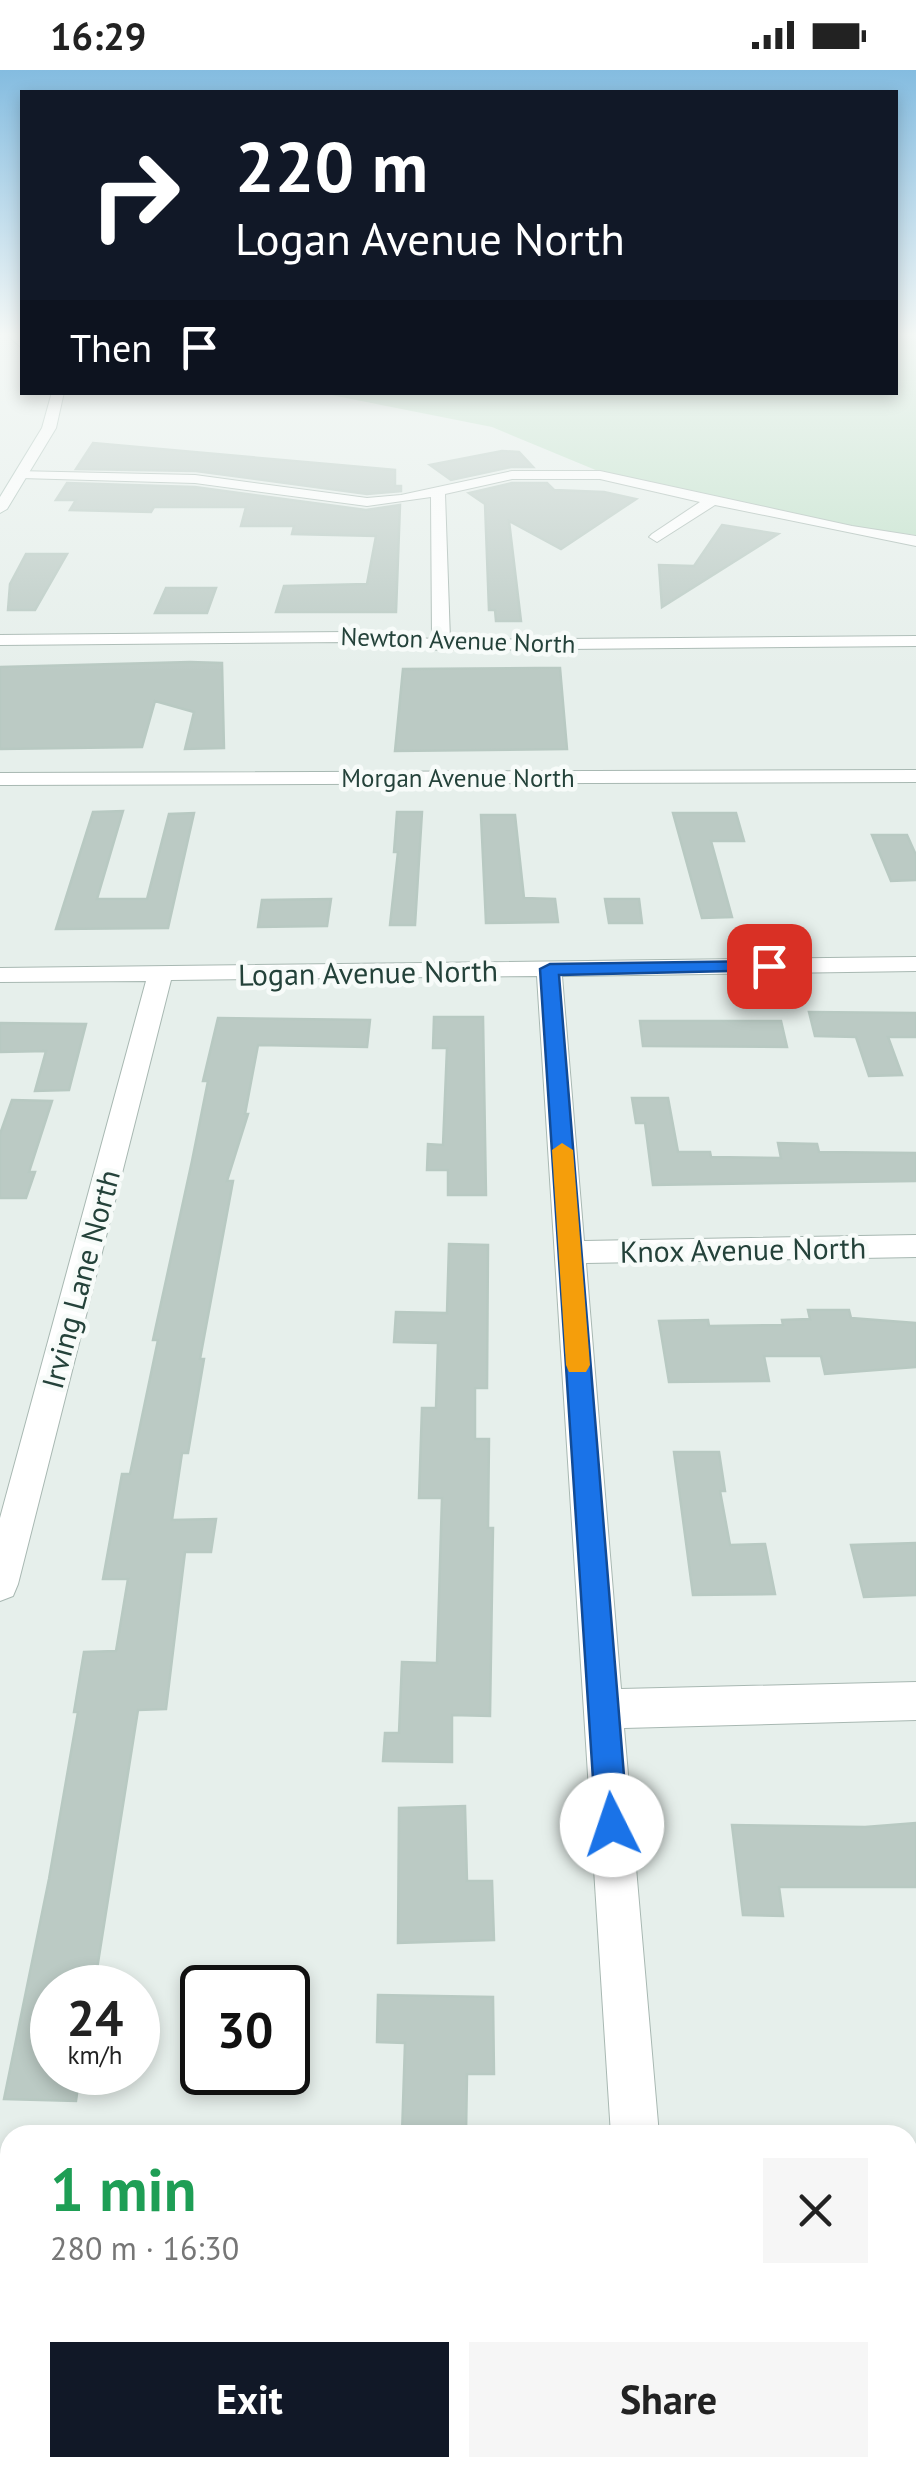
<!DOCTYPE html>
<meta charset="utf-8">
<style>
body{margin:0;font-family:"PT Sans",sans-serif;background:#f6f6f6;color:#222;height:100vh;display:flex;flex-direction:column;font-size:38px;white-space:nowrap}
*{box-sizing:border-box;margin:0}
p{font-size:32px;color:#767676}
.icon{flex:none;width:55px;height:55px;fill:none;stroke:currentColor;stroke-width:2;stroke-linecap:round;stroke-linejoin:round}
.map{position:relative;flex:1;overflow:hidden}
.panel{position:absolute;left:0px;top:2055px;width:918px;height:352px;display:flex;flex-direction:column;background:#fff;border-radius:30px 30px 0 0;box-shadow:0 5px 15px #0003}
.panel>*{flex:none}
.guide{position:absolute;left:20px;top:20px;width:878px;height:305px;border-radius:0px;box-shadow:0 5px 15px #0003;background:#111827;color:#fff;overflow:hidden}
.speed{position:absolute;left:30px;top:1895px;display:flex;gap:20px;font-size:50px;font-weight:700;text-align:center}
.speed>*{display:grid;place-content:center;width:130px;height:130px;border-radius:50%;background:#fff;box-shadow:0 5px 15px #0003;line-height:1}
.speed small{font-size:25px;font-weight:400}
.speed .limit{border:5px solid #111;border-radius:15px;background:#fff;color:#111}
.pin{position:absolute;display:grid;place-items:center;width:85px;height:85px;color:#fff;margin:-42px;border-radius:20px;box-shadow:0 5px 15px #0006}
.me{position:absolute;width:110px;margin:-55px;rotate:356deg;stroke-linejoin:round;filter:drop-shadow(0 0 8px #0008)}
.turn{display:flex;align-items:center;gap:35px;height:210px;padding:0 50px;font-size:45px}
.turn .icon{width:130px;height:130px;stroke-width:2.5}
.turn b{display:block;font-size:70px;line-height:85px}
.then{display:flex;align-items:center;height:95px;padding:0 50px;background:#0003;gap:20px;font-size:38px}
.round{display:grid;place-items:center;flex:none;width:105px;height:105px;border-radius:0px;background:#f6f6f6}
.summary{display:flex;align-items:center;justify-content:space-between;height:170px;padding:0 50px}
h1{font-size:60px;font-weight:700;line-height:75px;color:#1e9e55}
.cta{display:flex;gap:20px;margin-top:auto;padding:20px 50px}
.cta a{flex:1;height:115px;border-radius:0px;background:#111827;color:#fff;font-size:40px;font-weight:700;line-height:115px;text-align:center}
.cta a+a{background:#f6f6f6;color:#222}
.status{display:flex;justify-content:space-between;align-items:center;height:70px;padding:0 50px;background:#fff;direction:ltr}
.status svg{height:28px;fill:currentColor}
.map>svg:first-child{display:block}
.green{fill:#bfe0c8}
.building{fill:#bbcac4;stroke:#b8c9c2;stroke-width:2.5}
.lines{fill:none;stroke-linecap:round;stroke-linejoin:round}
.street-casing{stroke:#a8b8b2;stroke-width:2}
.secondary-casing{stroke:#a4bbb3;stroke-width:2}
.street{fill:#fff;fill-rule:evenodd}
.secondary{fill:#fff;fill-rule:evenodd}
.route{fill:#1a73e8;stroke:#114b97;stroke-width:2.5}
.slow{fill:#f59e0b}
.labels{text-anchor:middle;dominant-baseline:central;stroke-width:9;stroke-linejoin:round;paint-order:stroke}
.far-street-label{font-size:25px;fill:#24423a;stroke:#f7fbf9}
.street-label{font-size:30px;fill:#24423a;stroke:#f7fbf9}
</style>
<div class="status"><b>16:29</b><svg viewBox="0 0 49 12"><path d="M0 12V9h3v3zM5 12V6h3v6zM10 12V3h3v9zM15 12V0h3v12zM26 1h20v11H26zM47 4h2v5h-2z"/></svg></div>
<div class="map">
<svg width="916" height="2406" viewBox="0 0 916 2406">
<rect width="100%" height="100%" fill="#e6efeb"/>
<path class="green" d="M 895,265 L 916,265 L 916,465 L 872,460 L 598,401 L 492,357 L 321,323 L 895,322 Z"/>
<path class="building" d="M 93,373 L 395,400 L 395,416 L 401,416 L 401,421 L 367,424 L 196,401 L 76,399 Z
M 502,381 L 519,382 L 533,397 L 511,397 L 451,410 L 430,395 Z
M 67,413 L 195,417 L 366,440 L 400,435 L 396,542 L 276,542 L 284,516 L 367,514 L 376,466 L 292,464 L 294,456 L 241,456 L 246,437 L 154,437 L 151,442 L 70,440 L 76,430 L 56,430 Z
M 512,413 L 547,413 L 554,420 L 604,422 L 636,429 L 561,479 L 509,451 L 521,551 L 496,551 L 495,540 L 489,540 L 485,434 L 469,423 Z
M 722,455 L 778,464 L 662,537 L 659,495 L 694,496 Z
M 26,484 L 67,484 L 35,540 L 8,540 L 10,514 Z
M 166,518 L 216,518 L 207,543 L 155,543 Z
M 190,592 L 222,593 L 224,678 L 185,679 L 194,642 L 155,631 L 142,677 L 0,679 L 0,597 Z
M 538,598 L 560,598 L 567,679 L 395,681 L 403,599 Z
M 123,741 L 97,829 L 147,829 L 169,744 L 194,743 L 168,858 L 56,859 L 93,742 Z
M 397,742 L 422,742 L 415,855 L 390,855 L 398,782 L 394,782 Z
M 673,743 L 736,743 L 744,771 L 711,771 L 732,847 L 702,848 Z
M 481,745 L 515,745 L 524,828 L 555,829 L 558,852 L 486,853 Z
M 872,765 L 907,765 L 916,785 L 916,810 L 891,811 Z
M 331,829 L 327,856 L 258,857 L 262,830 Z
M 605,829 L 639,829 L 642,853 L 609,853 Z
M 809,942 L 916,943 L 916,967 L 888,967 L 902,1005 L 869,1006 L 856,967 L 815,966 Z
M 434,947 L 483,947 L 486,1125 L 448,1125 L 448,1100 L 427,1100 L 428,1074 L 443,1075 L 447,978 L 433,978 Z
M 218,948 L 370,950 L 367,977 L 258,975 L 245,1044 L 248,1044 L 227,1111 L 233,1111 L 200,1289 L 204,1289 L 188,1383 L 182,1383 L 172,1450 L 216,1449 L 211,1482 L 185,1482 L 166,1639 L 138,1640 L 94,1918 L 52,1918 L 52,2002 L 80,2002 L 76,2031 L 4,2029 L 49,1809 L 78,1642 L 74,1642 L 84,1582 L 116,1581 L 128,1509 L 103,1509 L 122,1404 L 130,1404 L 158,1270 L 153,1270 L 192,1091 L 208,1011 L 203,1011 Z
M 640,951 L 781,951 L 787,977 L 643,976 Z
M 0,953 L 86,954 L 69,1020 L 35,1021 L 46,981 L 0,982 Z
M 632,1028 L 668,1028 L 678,1082 L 710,1082 L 711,1087 L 781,1088 L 778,1073 L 817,1074 L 819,1082 L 916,1083 L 916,1111 L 653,1115 L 645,1053 L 636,1053 Z
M 12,1030 L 52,1031 L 29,1102 L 35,1102 L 26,1128 L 0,1128 L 0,1064 Z
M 449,1174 L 488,1175 L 487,1318 L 475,1318 L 475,1369 L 489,1369 L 488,1458 L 493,1458 L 490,1646 L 452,1645 L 452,1692 L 383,1691 L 385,1663 L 399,1663 L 402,1592 L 437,1593 L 442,1428 L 419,1428 L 422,1338 L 436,1338 L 438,1273 L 394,1272 L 396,1242 L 447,1243 Z
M 808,1240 L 849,1240 L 851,1248 L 916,1253 L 916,1297 L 825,1304 L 821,1286 L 764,1286 L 769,1311 L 669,1312 L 659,1251 L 708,1250 L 709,1256 L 783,1255 L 782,1250 L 810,1249 Z
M 674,1382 L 719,1382 L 725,1421 L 720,1421 L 730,1475 L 765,1474 L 775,1524 L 693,1525 Z
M 916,1473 L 916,1525 L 864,1527 L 851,1475 Z
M 465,1736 L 467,1811 L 492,1811 L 494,1870 L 398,1873 L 399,1738 Z
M 916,1753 L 916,1817 L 779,1817 L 783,1846 L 743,1845 L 732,1755 L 865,1757 Z
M 378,1925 L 493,1927 L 494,2004 L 467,2004 L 466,2065 L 402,2065 L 405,1973 L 377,1972 Z"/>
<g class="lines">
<defs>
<path id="street" d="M 16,401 L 195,405 L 367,428 L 401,425 L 512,401 L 600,401 L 852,456 L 916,466 L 916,476 L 715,435 L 657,472 L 649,467 L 652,464 L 700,432 L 600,409 L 512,409 L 445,424 L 450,570 L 916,566 L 916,576 L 441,580 L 349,572 L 0,575 L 0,565 L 349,562 L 432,569 L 431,427 L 367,436 L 195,413 L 21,408 L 16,407 Z
M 916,700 L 916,712 L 0,715 L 0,703 Z
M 916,887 L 916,901 L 562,906 L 584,1171 L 916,1165 L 916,1187 L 586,1193 L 621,1619 L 916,1612 L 916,1650 L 624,1658 L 659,2065 L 611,2065 L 537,906 L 171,910 L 18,1514 L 13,1526 L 0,1531 L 0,1448 L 146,911 L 0,912 L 0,898 Z
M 633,2398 L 687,2398 L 687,2406 L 633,2406 Z"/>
<path id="secondary" d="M 7,265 L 19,265 L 22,278 Z
M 52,322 L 64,322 L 56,358 L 7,439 L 0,443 L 0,427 L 42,358 Z"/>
</defs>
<use href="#street" class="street-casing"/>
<use href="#secondary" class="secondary-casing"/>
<use href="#street" class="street"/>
<use href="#secondary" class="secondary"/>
</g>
<linearGradient id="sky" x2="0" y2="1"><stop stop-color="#84bce0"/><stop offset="0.44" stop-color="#f4f8f6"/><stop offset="1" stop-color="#f4f8f6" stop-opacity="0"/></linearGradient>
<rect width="916" height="602" fill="url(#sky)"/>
<path class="route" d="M 769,891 L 778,896 L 776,900 L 559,905 L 628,1755 L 623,1766 L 612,1771 L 601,1766 L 596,1755 L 540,899 L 550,894 Z"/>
<path class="slow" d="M 562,1073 L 573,1080 L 590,1295 L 586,1302 L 569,1302 L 566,1295 L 552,1080 Z"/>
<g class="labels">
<g class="far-street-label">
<text transform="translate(458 570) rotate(2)">Newton Avenue North</text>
<text x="458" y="708">Morgan Avenue North</text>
</g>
<g class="street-label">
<text transform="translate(368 902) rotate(-1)">Logan Avenue North</text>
<text transform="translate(743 1179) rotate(-1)">Knox Avenue North</text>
<text transform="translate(80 1209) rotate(-75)">Irving Lane North</text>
</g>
</g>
</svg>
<div class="speed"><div>24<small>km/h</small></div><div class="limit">30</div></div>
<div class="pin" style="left:769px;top:896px;background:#d93025"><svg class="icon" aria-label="arrive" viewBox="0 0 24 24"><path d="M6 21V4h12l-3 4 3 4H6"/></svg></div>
<svg class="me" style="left:612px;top:1755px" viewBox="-20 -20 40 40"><circle r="19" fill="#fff"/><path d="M0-13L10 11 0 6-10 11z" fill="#1a73e8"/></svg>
<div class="guide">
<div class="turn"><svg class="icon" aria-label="right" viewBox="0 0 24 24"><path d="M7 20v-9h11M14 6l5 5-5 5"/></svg><div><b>220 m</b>Logan Avenue North</div></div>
<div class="then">Then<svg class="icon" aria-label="arrive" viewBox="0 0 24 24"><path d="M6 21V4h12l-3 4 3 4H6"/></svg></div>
</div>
<section class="panel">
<div class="summary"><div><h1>1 min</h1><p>280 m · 16:30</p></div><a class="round"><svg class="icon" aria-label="close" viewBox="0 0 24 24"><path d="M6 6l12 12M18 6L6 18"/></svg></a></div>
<div class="cta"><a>Exit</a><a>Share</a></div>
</section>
</div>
